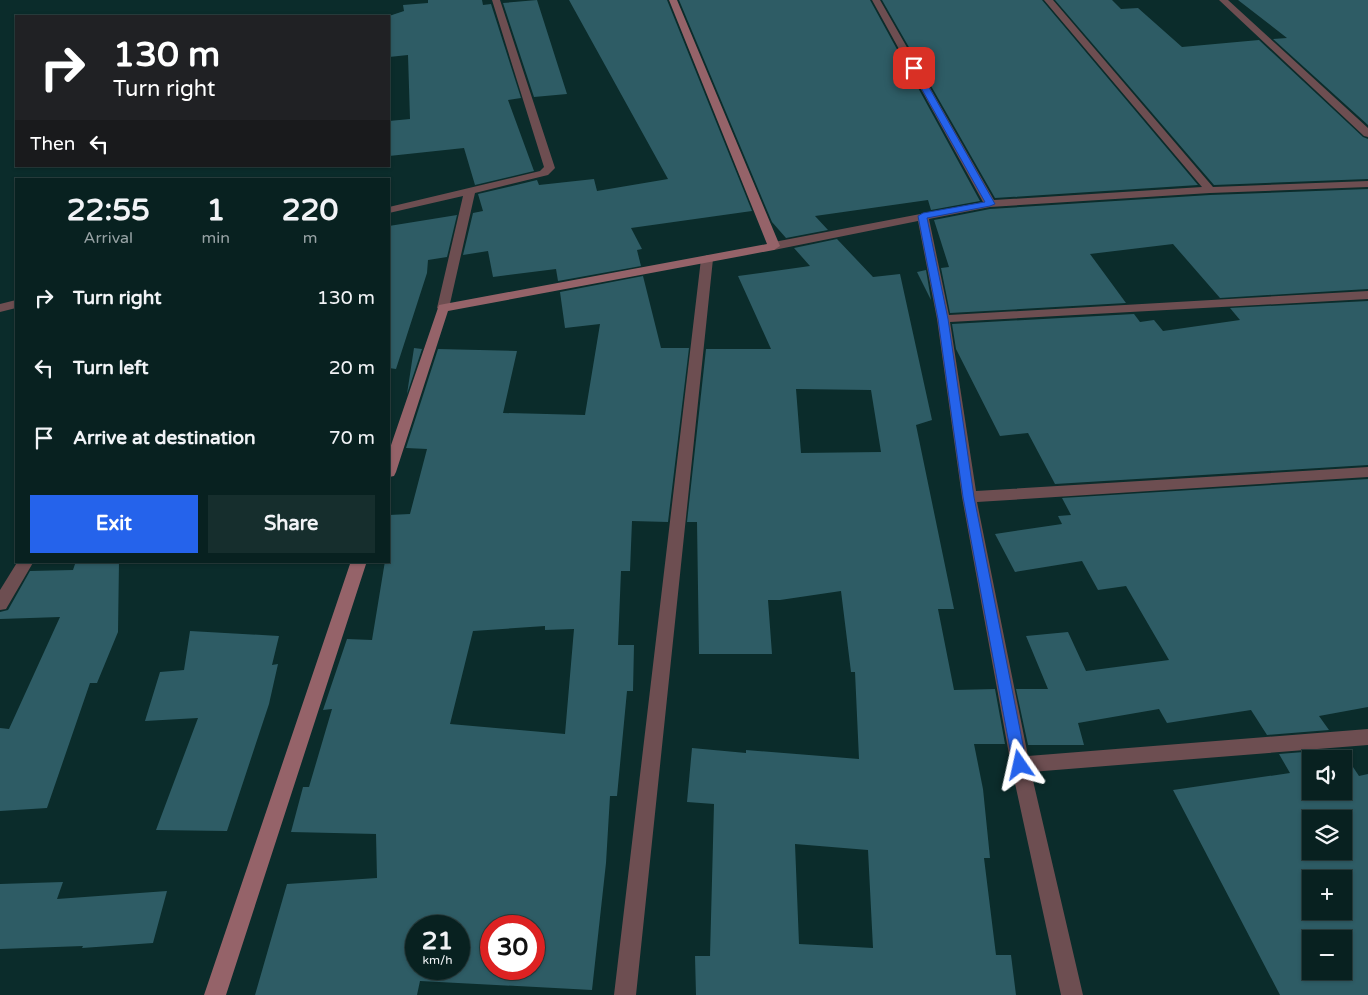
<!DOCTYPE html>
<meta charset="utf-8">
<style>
body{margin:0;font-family:"Varela Round",sans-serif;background:#162e2d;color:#f1f3f6;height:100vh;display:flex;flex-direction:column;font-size:19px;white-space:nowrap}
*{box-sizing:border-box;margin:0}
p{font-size:16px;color:#98a3a5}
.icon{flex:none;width:28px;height:28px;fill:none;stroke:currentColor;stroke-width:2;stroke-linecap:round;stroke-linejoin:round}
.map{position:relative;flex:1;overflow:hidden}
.details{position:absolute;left:15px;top:178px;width:375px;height:385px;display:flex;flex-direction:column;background:#082120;border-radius:0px;box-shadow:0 1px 4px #0004,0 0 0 1px #293e3e}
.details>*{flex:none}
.banner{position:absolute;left:15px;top:15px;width:375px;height:152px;border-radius:0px;box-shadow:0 1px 4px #0004,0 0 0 1px #293e3e;background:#202124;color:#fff;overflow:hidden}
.fabs{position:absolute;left:1302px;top:750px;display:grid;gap:10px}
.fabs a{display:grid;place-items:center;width:50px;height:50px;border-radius:0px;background:#082120;box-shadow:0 1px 4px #0004,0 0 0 1px #293e3e;font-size:25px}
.speed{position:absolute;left:405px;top:915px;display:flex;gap:10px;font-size:25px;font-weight:700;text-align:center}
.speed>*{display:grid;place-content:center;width:65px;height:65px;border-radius:50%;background:#082120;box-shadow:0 1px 4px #0004,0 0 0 1px #293e3e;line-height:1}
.speed small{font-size:12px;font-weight:400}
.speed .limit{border:8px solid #d22;background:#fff;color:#111}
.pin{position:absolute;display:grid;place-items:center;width:42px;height:42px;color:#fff;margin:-21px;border-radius:10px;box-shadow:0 2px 8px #0006}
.me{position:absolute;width:55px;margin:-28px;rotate:349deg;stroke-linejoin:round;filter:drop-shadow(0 0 4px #0008)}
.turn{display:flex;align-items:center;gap:18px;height:105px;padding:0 15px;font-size:22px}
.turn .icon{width:65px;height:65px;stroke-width:2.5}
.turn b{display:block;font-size:35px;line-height:42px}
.then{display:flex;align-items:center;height:48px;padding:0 15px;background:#0003;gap:10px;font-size:19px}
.eta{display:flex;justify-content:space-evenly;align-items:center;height:85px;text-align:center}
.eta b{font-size:30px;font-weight:700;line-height:35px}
.button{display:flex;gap:10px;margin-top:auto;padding:10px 15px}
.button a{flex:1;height:58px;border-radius:0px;background:#2563eb;color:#fff;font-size:20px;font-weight:700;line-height:58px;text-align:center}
.button a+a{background:#162e2d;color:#f1f3f6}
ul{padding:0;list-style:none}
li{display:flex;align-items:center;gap:15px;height:70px;padding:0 15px}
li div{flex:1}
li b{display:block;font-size:19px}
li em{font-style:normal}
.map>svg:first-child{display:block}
.building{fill:#2e5c65;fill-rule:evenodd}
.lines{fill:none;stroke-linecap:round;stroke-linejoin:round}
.street{fill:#6d4e51;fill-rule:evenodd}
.secondary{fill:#956369;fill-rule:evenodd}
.route{fill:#2563eb;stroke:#184099}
</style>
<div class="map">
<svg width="1368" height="995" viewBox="0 0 1368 995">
<rect width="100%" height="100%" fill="#0b2c2b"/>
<path class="building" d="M 428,0 L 482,0 L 483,5 L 491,4 L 521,98 L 508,100 L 534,171 L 475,185 L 464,148 L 389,156 L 389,121 L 410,119 L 408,55 L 389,57 L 389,16 L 404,11 L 403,5 L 428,3 Z
M 537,0 L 567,94 L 534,97 L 503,3 Z
M 569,0 L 667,0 L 752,211 L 631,228 L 642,249 L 637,250 L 641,266 L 558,281 L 556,269 L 493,277 L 488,251 L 463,255 L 473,213 L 483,211 L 478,194 L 537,180 L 539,185 L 594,179 L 597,191 L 668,179 Z
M 679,0 L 870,0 L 980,201 L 931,210 L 928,200 L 815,216 L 828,230 L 786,238 L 772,222 Z
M 882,0 L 1042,0 L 1198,185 L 995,198 Z
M 1055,0 L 1112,0 L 1121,9 L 1138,8 L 1182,47 L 1259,40 L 1363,137 L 1368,139 L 1368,179 L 1214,185 Z
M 1238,0 L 1368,0 L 1368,125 L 1273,39 L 1287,38 Z
M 1368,189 L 1368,289 L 1220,298 L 1173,244 L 1090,254 L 1126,303 L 950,313 L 941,268 L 949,267 L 934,220 L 990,209 L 1210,195 Z
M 457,215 L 447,257 L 428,260 L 427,273 L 396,369 L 389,368 L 389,226 Z
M 837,239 L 873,277 L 900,274 L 932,420 L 916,425 L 954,609 L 938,609 L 954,690 L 995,689 L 1005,744 L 974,744 L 983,789 L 990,858 L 984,858 L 996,955 L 1011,955 L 1016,995 L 696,995 L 695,956 L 710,956 L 714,804 L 687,802 L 692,748 L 746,753 L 746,750 L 859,759 L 855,672 L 851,672 L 841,591 L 780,600 L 768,600 L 772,654 L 699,654 L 697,522 L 687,522 L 706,349 L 771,349 L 738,276 L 810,266 L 794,248 ZM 796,389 L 871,390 L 881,452 L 801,453 ZM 795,844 L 868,850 L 873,948 L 799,944 Z
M 926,270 L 931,300 L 917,272 Z
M 643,276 L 661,348 L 689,348 L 668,522 L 632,521 L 630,571 L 621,571 L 618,645 L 634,645 L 633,691 L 627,691 L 617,796 L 610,796 L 606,863 L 592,990 L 420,981 L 417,995 L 255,995 L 287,884 L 377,878 L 376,834 L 291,832 L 303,787 L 309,787 L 332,709 L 323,710 L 347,639 L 372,640 L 385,561 L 389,561 L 389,515 L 410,514 L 427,449 L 406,448 L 438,349 L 517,351 L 503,413 L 585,415 L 600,324 L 565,328 L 560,292 ZM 545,626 L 545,630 L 574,629 L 565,734 L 450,724 L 473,631 ZM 416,926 L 459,926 L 459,969 L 416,969 ZM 491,926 L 534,926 L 534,969 L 491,969 Z
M 1368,301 L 1368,465 L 1055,484 L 1028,433 L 1000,436 L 956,349 L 952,324 L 1134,314 L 1140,322 L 1154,320 L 1163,331 L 1240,320 L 1230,308 Z
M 414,348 L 422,349 L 407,394 Z
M 1368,479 L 1368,707 L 1319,716 L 1329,730 L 1267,735 L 1251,710 L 1167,723 L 1159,709 L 1078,723 L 1084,745 L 1028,745 L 1016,689 L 1048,689 L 1026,636 L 1068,632 L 1086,671 L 1169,660 L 1126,586 L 1098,590 L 1082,561 L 1015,572 L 995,534 L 1062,524 L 1058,516 L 1071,515 L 1062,498 Z
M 76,561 L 119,561 L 118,632 L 97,683 L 90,683 L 47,808 L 0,811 L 0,728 L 9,729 L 60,617 L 0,619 L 0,612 L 8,610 L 30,571 L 73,570 Z
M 190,631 L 279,636 L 272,665 L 278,664 L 269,704 L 227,831 L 156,830 L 198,718 L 145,721 L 160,672 L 184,670 Z
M 1341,749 L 1359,776 L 1368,774 L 1368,995 L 1280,995 L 1173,790 L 1290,773 L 1279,754 ZM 1311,759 L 1344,759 L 1344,791 L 1311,791 ZM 1311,819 L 1344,819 L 1344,851 L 1311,851 ZM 1311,879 L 1344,879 L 1344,911 L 1311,911 ZM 1311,939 L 1344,939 L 1344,971 L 1311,971 Z
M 63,882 L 57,899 L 167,891 L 153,943 L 82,948 L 83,946 L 0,949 L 0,884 Z"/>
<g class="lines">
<path class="street" d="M 492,0 L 500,0 L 555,168 L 548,175 L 475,193 L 449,308 L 443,312 L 437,308 L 463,196 L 389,213 L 389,207 L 540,171 L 544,167 Z
M 872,0 L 880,0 L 994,200 L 1202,187 L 1044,0 L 1053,0 L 1213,187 L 1368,181 L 1368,187 L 1210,193 L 990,207 L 929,219 L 949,315 L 1368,291 L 1368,299 L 950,322 L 976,491 L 1368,467 L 1368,477 L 977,502 L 1028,756 L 1368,729 L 1368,745 L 1031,772 L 1083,995 L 1061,995 L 1011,765 L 962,497 L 937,319 L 918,221 L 774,250 L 768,246 L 774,242 L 983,202 Z
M 1219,0 L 1228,0 L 1368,128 L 1368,137 L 1364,136 Z
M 707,255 L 713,259 L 636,995 L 614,995 L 701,259 Z
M 16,300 L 16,308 L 0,312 L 0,304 Z
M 18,561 L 34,561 L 6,609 L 0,610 L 0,590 Z"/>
<path class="secondary" d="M 669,0 L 677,0 L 780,246 L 774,250 L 448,311 L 396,472 L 394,476 L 389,477 L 389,451 L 439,305 L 767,244 Z
M 351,561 L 367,561 L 226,995 L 204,995 Z"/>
</g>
<path class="route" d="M 911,66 L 918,68 L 995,204 L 990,206 L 927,218 L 948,319 L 974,497 L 1027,765 L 1025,770 L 1020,771 L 1015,770 L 1013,765 L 963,497 L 938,319 L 918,216 L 923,213 L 985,202 L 910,68 Z"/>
</svg>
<div class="fabs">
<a><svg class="icon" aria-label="sound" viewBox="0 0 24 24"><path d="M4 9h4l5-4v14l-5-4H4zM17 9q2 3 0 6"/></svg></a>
<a><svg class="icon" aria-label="layers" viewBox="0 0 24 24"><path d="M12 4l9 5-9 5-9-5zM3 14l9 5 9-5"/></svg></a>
<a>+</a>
<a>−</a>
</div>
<div class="speed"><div>21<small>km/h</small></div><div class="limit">30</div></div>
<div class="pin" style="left:914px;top:68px;background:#d93025"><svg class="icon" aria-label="arrive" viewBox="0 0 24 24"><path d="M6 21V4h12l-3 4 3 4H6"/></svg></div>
<svg class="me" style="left:1020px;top:765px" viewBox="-20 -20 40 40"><path d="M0-17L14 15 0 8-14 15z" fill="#2563eb" stroke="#fff" stroke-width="4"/></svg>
<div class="banner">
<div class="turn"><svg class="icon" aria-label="right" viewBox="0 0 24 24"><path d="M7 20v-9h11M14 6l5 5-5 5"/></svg><div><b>130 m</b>Turn right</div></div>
<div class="then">Then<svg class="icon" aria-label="left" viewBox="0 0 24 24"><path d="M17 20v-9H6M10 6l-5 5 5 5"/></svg></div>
</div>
<section class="details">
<div class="eta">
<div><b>22:55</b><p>Arrival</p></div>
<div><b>1</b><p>min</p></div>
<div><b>220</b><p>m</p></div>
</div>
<ul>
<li><svg class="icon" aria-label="right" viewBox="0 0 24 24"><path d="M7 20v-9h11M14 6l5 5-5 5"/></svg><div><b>Turn right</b></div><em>130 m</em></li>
<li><svg class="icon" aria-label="left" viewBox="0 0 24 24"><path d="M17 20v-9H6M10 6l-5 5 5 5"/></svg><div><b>Turn left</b></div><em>20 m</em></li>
<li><svg class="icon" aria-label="arrive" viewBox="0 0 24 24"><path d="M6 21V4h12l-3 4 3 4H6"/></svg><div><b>Arrive at destination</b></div><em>70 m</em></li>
</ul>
<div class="button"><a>Exit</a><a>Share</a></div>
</section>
</div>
